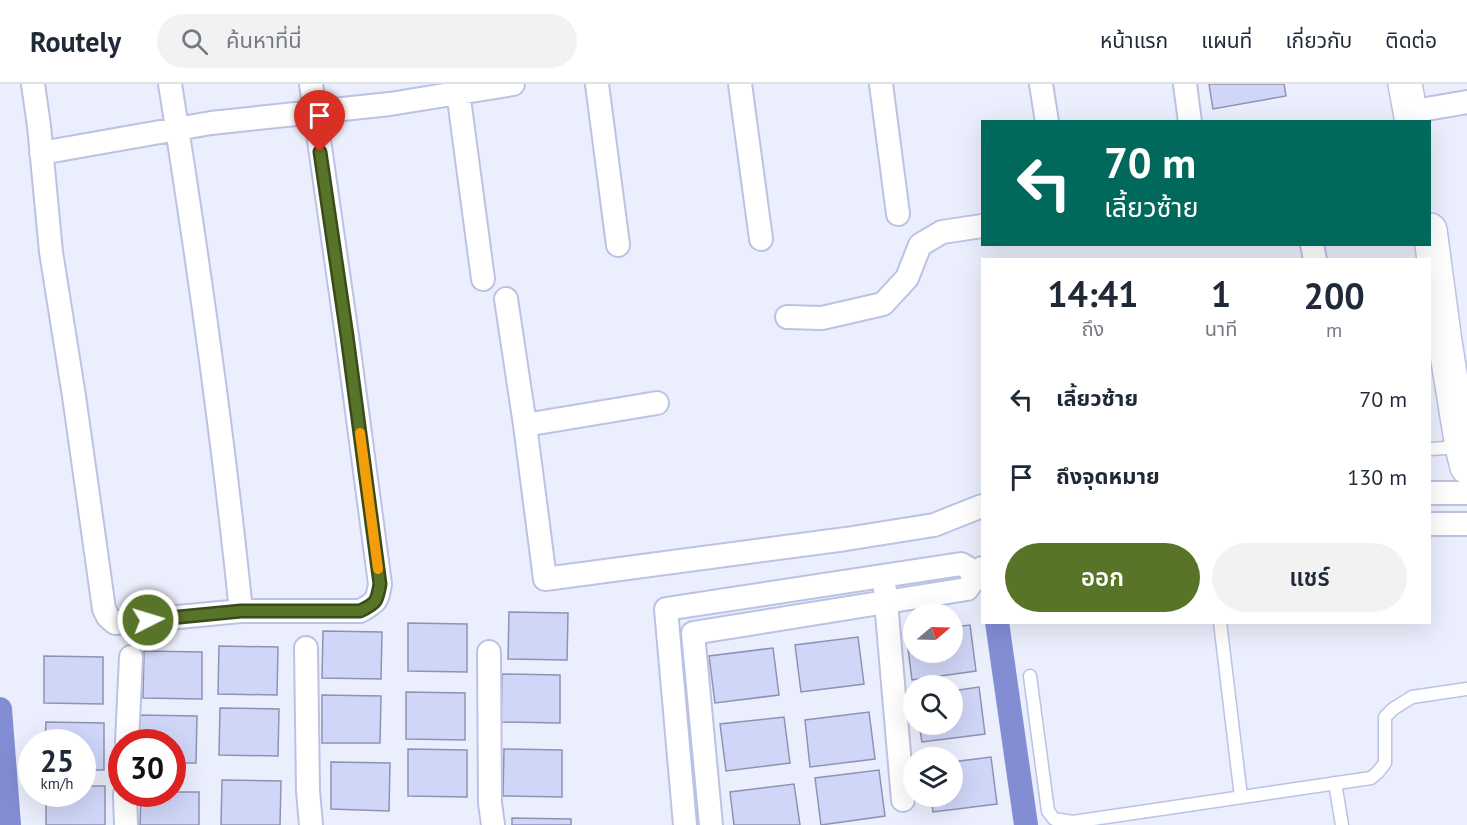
<!DOCTYPE html>
<html lang="th">
<meta charset="utf-8">
<style>
body{margin:0;font-family:"PT Sans","Noto Sans Thai",sans-serif;background:#f2f2f3;color:#1f2937;height:100vh;display:flex;flex-direction:column;font-size:22px;white-space:nowrap}
*{box-sizing:border-box;margin:0}
p{font-size:20px;color:#747a83}
.icon{flex:none;width:33px;height:33px;fill:none;stroke:currentColor;stroke-width:2;stroke-linecap:round;stroke-linejoin:round}
.map{position:relative;flex:1;overflow:hidden}
.drawer{position:absolute;left:981px;top:174px;width:450px;height:366px;display:flex;flex-direction:column;background:#fff;border-radius:0px;box-shadow:0 6px 24px #0002}
.drawer>*{flex:none}
.guide{position:absolute;left:981px;top:36px;width:450px;height:126px;border-radius:0px;box-shadow:0 6px 24px #0002;background:#00695c;color:#fff;overflow:hidden}
.needle{width:39px;rotate:71deg}
.fabs{position:absolute;left:903px;top:519px;display:grid;gap:12px}
.fabs a{display:grid;place-items:center;width:60px;height:60px;border-radius:50%;background:#fff;box-shadow:0 6px 24px #0002;font-size:30px}
.speed{position:absolute;left:18px;top:645px;display:flex;gap:12px;font-size:30px;font-weight:700;text-align:center}
.speed>*{display:grid;place-content:center;width:78px;height:78px;border-radius:50%;background:#fff;box-shadow:0 6px 24px #0002;line-height:1}
.speed small{font-size:15px;font-weight:400}
.speed .limit{border:9px solid #d22;background:#fff;color:#111}
.pin{position:absolute;display:grid;place-items:center;width:51px;height:51px;color:#fff;margin:-62px -26px;border-radius:50% 50% 50% 0;rotate:-45deg;box-shadow:0 0 6px #0007}
.pin .icon{rotate:45deg}
.me{position:absolute;width:66px;margin:-33px;rotate:85deg;stroke-linejoin:round;filter:drop-shadow(0 0 4px #0008)}
.turn{display:flex;align-items:center;gap:21px;height:126px;padding:0 24px;font-size:27px}
.turn .icon{width:78px;height:78px;stroke-width:2.5}
.turn b{display:block;font-size:42px;line-height:51px}
.eta{display:flex;justify-content:space-evenly;align-items:center;height:102px;text-align:center}
.eta b{font-size:36px;font-weight:600;line-height:42px}
.cta{display:flex;gap:12px;margin-top:auto;padding:12px 24px}
.cta a{flex:1;height:69px;border-radius:36px;background:#587428;color:#fff;font-size:24px;font-weight:600;line-height:69px;text-align:center}
.cta a+a{background:#f2f2f3;color:#1f2937}
ul{padding:0;list-style:none}
li{display:flex;align-items:center;gap:18px;height:78px;padding:0 24px}
li div{flex:1}
li b{display:block;font-size:22px}
li em{font-style:normal}
header{display:flex;align-items:center;gap:36px;box-sizing:border-box;height:84px;padding:0 30px;background:#fff;border-bottom:2px solid #e0e1e3}
header strong{font-size:28px}
nav{display:flex;gap:33px;margin-inline-start:auto;font-size:21px}
.search{width:420px;height:54px;background:#f2f2f3;display:flex;align-items:center;gap:15px;box-sizing:border-box;padding:0 21px;border-radius:33px;color:#747a83;font-size:22px}
.map>svg:first-child{display:block}
.lines{fill:none;stroke-linecap:round;stroke-linejoin:round}
.canal{stroke:#838dd4;stroke-width:24}
.building{fill:#d0d6f8;stroke:#8e93b3;stroke-width:1.5}
.lane-casing{stroke:#bcc2e4;stroke-width:15}
.street-casing{stroke:#bcc2e4;stroke-width:26}
.secondary-casing{stroke:#bcc2e4;stroke-width:36}
.lane{stroke:#fff;stroke-width:12}
.street{stroke:#fff;stroke-width:22}
.secondary{stroke:#fff;stroke-width:33}
.route-casing{stroke:#394b1a;stroke-width:15}
.route{stroke:#587428;stroke-width:10}
.slow{stroke:#f59e0b;stroke-width:10}
</style>
<header>
<strong>Routely</strong>
<div class="search"><svg class="icon" aria-label="search" viewBox="0 0 24 24"><circle cx="10" cy="10" r="6"/><path d="M15 15l6 6"/></svg>ค้นหาที่นี่</div>
<nav><a>หน้าแรก</a><a>แผนที่</a><a>เกี่ยวกับ</a><a>ติดต่อ</a></nav>
</header>
<div class="map">
<svg width="1467" height="741" viewBox="0 0 1467 741">
<rect width="100%" height="100%" fill="#ebeefc"/>
<g class="lines">
<path class="canal" d="M 997,538 L 1026,741
M 0,625 L 9,741"/>
</g>
<path class="building" d="M 1209,0 L 1284,0 L 1286,12 L 1213,25 Z
M 509,528 L 568,529 L 567,576 L 508,575 Z
M 408,539 L 467,540 L 467,588 L 408,587 Z
M 970,541 L 976,587 L 912,596 L 906,549 L 914,548 L 914,568 L 952,568 L 952,543 Z
M 323,547 L 382,548 L 381,595 L 322,594 Z
M 858,553 L 864,600 L 801,608 L 795,561 Z
M 219,562 L 278,563 L 277,611 L 218,610 Z
M 773,564 L 779,611 L 715,619 L 709,572 Z
M 144,567 L 202,568 L 202,615 L 143,614 Z
M 44,572 L 103,573 L 103,620 L 44,619 Z
M 502,590 L 560,591 L 560,639 L 501,638 Z
M 979,603 L 985,650 L 922,658 L 919,640 L 952,640 L 952,607 Z
M 406,608 L 465,609 L 465,656 L 406,655 Z
M 322,611 L 381,612 L 380,659 L 322,659 Z
M 220,624 L 279,625 L 278,672 L 219,671 Z
M 869,628 L 875,675 L 810,683 L 805,636 Z
M 138,631 L 197,632 L 196,679 L 172,679 L 172,658 L 137,658 Z
M 784,633 L 790,679 L 726,687 L 720,640 Z
M 46,638 L 104,639 L 104,686 L 82,686 L 82,658 L 45,658 Z
M 408,665 L 467,666 L 467,713 L 408,712 Z
M 504,665 L 562,666 L 562,713 L 503,712 Z
M 991,673 L 997,720 L 933,728 L 931,712 L 952,712 L 952,678 Z
M 331,678 L 390,679 L 389,727 L 331,725 Z
M 879,686 L 885,732 L 821,741 L 815,694 Z
M 222,696 L 281,697 L 280,741 L 221,741 Z
M 794,700 L 800,741 L 734,741 L 730,708 Z
M 82,702 L 105,702 L 105,741 L 46,741 L 46,710 L 82,710 Z
M 172,708 L 199,708 L 199,741 L 140,741 L 141,710 L 172,710 Z
M 512,734 L 571,735 L 571,741 L 512,741 Z"/>
<g class="lines">
<defs>
<path id="lane" d="M 1430,365 L 1461,363
M 1220,538 L 1241,713
M 1030,592 L 1048,727 L 1054,735 L 1073,738 L 1371,694 L 1378,688 L 1385,679 L 1385,633 L 1393,625 L 1412,613 L 1467,605
M 1335,699 L 1342,741"/>
<path id="street" d="M 33,0 L 39,42 L 51,168 L 74,312 L 104,525 L 108,533 L 115,539 L 241,527 L 360,527 C 377,518 377,517 380,500 L 347,252 L 311,0
M 170,0 C 198,175 223,351 241,527
M 457,0 L 483,195
M 597,0 L 618,161
M 740,0 L 761,155
M 881,0 L 898,130
M 1041,0 L 1047,38
M 1185,0 L 1190,38
M 1409,28 L 1467,18
M 41,69 L 211,39 L 390,20 L 513,0
M 1312,160 L 1315,176
M 506,215 L 525,341 L 545,495 L 846,455 L 934,441 L 982,422
M 787,233 L 822,234 L 883,220 L 907,194 L 920,161 L 942,148 L 982,142
M 525,341 L 657,319
M 1430,409 L 1467,409
M 1430,440 L 1467,440
M 885,506 L 903,716
M 306,564 L 308,707 L 311,741
M 489,568 L 490,719 L 493,741
M 127,658 L 131,573
M 125,710 L 126,741
M 685,741 L 666,525 L 961,480 L 978,490
M 711,741 L 693,549 L 967,505 L 982,484"/>
<path id="secondary" d="M 1405,0 L 1412,38
M 1430,146 L 1445,258 L 1462,363 L 1467,383"/>
</defs>
<use href="#lane" class="lane-casing"/>
<use href="#street" class="street-casing"/>
<use href="#secondary" class="secondary-casing"/>
<use href="#lane" class="lane"/>
<use href="#street" class="street"/>
<use href="#secondary" class="secondary"/>
</g>
<g class="lines">
<defs>
<path id="route" d="M 148,536 L 241,527 L 360,527 C 377,519 377,517 380,500 L 347,252 L 320,68"/>
</defs>
<use href="#route" class="route-casing"/>
<use href="#route" class="route"/>
<path class="slow" d="M 360,349 L 378,485"/>
</g>
</svg>
<div class="fabs">
<a><svg class="needle" viewBox="-14 -14 28 28"><path d="M0-13l5 13h-10z" fill="#e53935"/><path d="M0 13l5-13h-10z" fill="#747a83"/></svg></a>
<a><svg class="icon" aria-label="search" viewBox="0 0 24 24"><circle cx="10" cy="10" r="6"/><path d="M15 15l6 6"/></svg></a>
<a><svg class="icon" aria-label="layers" viewBox="0 0 24 24"><path d="M12 4l9 5-9 5-9-5zM3 14l9 5 9-5"/></svg></a>
</div>
<div class="speed"><div>25<small>km/h</small></div><div class="limit">30</div></div>
<div class="pin" style="left:320px;top:68px;background:#d93025"><svg class="icon" aria-label="arrive" viewBox="0 0 24 24"><path d="M6 21V4h12l-3 4 3 4H6"/></svg></div>
<svg class="me" style="left:148px;top:536px" viewBox="-20 -20 40 40"><circle r="17" fill="#587428" stroke="#fff" stroke-width="3"/><path d="M0-11L8 9 0 5-8 9z" fill="#fff"/></svg>
<div class="guide">
<div class="turn"><svg class="icon" aria-label="left" viewBox="0 0 24 24"><path d="M17 20v-9H6M10 6l-5 5 5 5"/></svg><div><b>70 m</b>เลี้ยวซ้าย</div></div>
</div>
<section class="drawer">
<div class="eta">
<div><b>14:41</b><p>ถึง</p></div>
<div><b>1</b><p>นาที</p></div>
<div><b>200</b><p>m</p></div>
</div>
<ul>
<li><svg class="icon" aria-label="left" viewBox="0 0 24 24"><path d="M17 20v-9H6M10 6l-5 5 5 5"/></svg><div><b>เลี้ยวซ้าย</b></div><em>70 m</em></li>
<li><svg class="icon" aria-label="arrive" viewBox="0 0 24 24"><path d="M6 21V4h12l-3 4 3 4H6"/></svg><div><b>ถึงจุดหมาย</b></div><em>130 m</em></li>
</ul>
<div class="cta"><a>ออก</a><a>แชร์</a></div>
</section>
</div>
